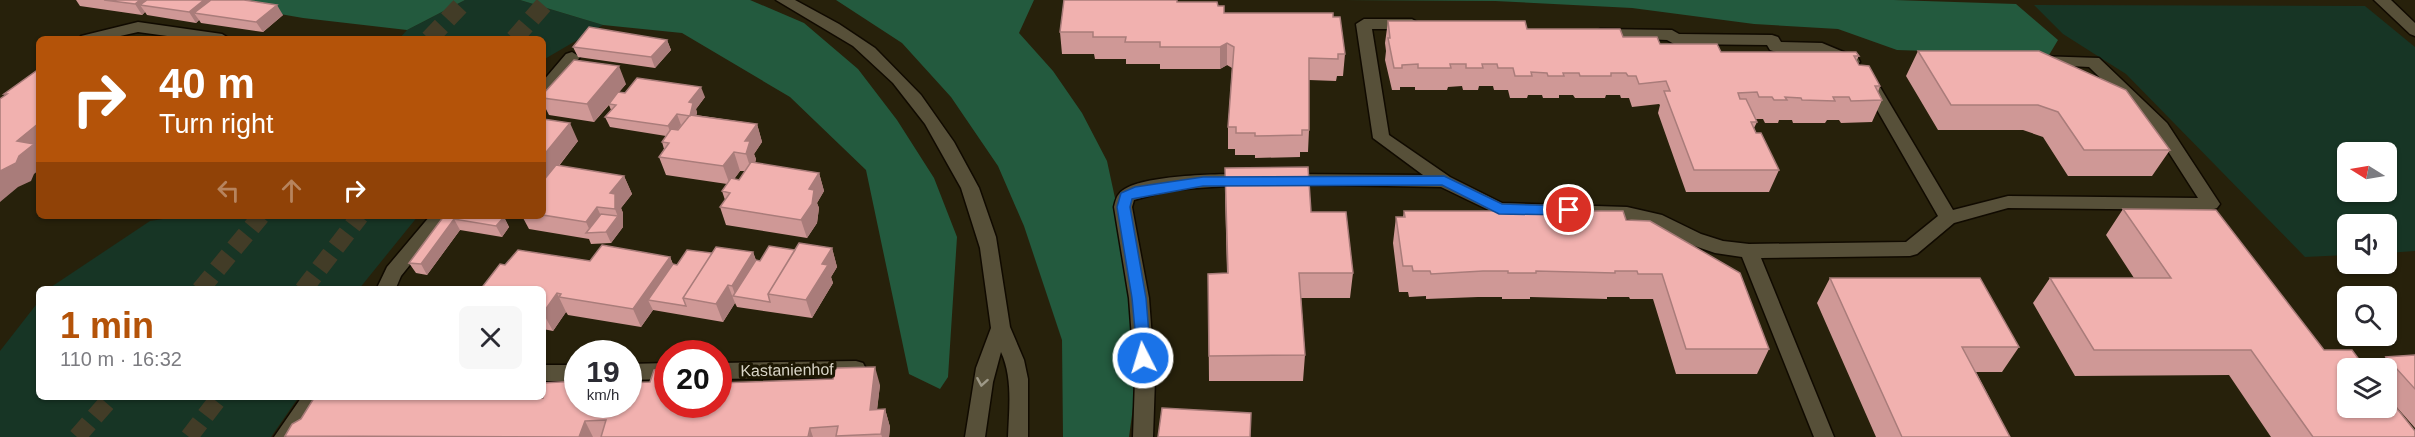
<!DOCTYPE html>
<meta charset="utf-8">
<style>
body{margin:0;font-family:Helvetica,sans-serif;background:#f7f7f7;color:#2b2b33;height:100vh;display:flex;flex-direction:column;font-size:22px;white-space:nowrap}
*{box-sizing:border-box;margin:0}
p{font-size:20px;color:#7c7c81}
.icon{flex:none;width:33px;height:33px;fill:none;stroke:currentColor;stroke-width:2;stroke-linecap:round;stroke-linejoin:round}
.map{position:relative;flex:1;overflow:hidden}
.panel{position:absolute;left:36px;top:286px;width:510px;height:114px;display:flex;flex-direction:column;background:#fff;border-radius:9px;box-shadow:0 2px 4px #0004}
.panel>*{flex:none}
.guide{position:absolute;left:36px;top:36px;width:510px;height:183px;border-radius:9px;box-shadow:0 2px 4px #0004;background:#b45309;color:#fff;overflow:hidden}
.needle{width:39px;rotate:281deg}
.fabs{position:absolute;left:2337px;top:142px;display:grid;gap:12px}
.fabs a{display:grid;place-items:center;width:60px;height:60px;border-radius:9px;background:#fff;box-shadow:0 2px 4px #0004;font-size:30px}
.speed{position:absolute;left:564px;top:340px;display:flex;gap:12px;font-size:30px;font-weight:700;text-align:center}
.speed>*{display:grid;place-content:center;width:78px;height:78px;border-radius:50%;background:#fff;box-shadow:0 2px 4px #0004;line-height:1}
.speed small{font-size:15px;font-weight:400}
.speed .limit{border:9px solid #d22;background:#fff;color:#111}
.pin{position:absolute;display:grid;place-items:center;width:51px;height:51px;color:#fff;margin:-26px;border:3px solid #fff;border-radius:50%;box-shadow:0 2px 6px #0007}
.me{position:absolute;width:66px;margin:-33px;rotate:355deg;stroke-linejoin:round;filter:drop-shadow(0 0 4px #0008)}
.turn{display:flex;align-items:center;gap:21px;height:126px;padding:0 24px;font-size:27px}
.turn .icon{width:78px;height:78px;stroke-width:2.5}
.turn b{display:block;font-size:42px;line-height:51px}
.lanes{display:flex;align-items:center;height:57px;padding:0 24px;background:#0003;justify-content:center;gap:30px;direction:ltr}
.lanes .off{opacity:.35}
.round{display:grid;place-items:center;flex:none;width:63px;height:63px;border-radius:9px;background:#f7f7f7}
.overview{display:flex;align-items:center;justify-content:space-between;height:102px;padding:0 24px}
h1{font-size:36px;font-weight:700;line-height:45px;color:#b45309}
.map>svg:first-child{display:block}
.green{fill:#173525;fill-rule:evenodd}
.forest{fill:#235a3e}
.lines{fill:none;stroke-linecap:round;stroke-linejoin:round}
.highway-tunnel{stroke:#423c27;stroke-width:18;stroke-dasharray:18 9;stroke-linecap:butt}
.minor-casing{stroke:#100a00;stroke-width:3}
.minor{fill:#575039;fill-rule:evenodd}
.wall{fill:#cf9896;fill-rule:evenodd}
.shaded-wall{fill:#a97c7a}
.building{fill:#f1b1af;stroke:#a97c7a;stroke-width:1.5}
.oneway{stroke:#9e9988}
.route{fill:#1a73e8;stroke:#114b97;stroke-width:1.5}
.labels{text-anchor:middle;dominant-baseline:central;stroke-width:6;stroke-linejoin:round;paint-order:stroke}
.street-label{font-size:16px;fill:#d9d5c8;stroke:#1d1703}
</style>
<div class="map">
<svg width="2415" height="437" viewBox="0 0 2415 437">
<rect width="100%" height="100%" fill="#27210b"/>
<path class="green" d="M 465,0 L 520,0 L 603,25 L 543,60 L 543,39 L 399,39 L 407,30 Z
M 2034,5 L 2365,6 L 2415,47 L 2415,251 L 2387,253 L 2386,225 L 2348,225 L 2347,255 L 2305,257 L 2126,74 L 2063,34 ZM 2348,153 L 2386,153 L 2386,192 L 2348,192 Z
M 183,216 L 418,216 L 359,289 L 48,289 L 150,221 Z
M 39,301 L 39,398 L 298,398 L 271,437 L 0,437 L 0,351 Z"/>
<path class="forest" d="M 198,0 L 465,0 L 407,30 L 303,18 Z
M 520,0 L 750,0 L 804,23 L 858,69 L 897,120 L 934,178 L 957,237 L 948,377 L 940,389 L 909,374 L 866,170 L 790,97 L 682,33 L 603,25 Z
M 836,0 L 1034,0 L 1019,33 L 1053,71 L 1082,113 L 1107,161 L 1118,212 L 1132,298 L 1137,378 L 1129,437 L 1063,437 L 1062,340 L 1024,226 L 998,166 L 951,97 L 902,43 Z
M 1344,0 L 1894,0 L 2016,4 L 2058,40 L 2049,55 L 1897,50 L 1838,29 L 1754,24 L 1632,8 L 1495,1 Z"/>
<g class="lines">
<path class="highway-tunnel" d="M 429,39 L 466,0
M 514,39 L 548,0
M 200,290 L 261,216
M 303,290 L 360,216
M 77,437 L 111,398
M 189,437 L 219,398"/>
<defs>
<path id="minor" d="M 776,0 L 795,0 L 839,24 L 875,48 L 921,95 L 954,142 L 979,188 L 996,237 L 1010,327 L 1024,360 L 1028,379 L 1028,437 L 1008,437 C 1009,409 1013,378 1001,352 L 993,382 L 985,437 L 965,437 L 976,368 L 991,328 L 980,248 L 961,188 L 925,124 L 893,83 L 853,46 Z
M 2374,0 L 2391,0 L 2415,23 L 2415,36 L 2410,34 Z
M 1364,19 L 1412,19 L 1420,24 L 1412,29 L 1372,29 L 1389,135 L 1450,177 L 1502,203 L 1627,207 L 1662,215 L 1701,234 L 1723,241 L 1749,244 L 1906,242 L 1938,216 L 1861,82 L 1869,77 L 1877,82 L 1953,210 L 2008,196 L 2198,198 L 2155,131 L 2089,67 L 2032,64 L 2030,61 L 2032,58 L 2038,56 L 2099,58 L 2167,123 L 2220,204 L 2217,208 L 2211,210 L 2008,208 L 1954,223 L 1917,254 L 1910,256 L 1761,258 L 1834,437 L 1814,437 L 1742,257 L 1715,253 L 1689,244 L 1651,225 L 1627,219 L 1499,215 L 1441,187 L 1278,184 L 1275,180 L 1278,176 L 1284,174 L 1423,175 L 1373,138 L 1356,24 Z
M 138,22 L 222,34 L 230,39 L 189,39 L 138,32 L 107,39 L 79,39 L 81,36 Z
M 1600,29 L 1672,30 L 1679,34 L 1772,35 L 1778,37 L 1781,42 L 1822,43 L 1858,58 L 1860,62 L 1852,67 L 1819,53 L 1776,52 L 1770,50 L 1767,45 L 1674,44 L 1667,40 L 1595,37 L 1592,34 Z
M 572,52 L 580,57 L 549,96 L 543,97 L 543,81 L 566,54 Z
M 1248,174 L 1254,176 L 1257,180 L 1254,184 L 1170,190 L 1134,200 L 1132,207 L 1149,298 L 1155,379 L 1153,437 L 1133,437 L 1135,379 L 1129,298 L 1114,207 C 1115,203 1116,197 1119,194 C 1133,174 1224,174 1248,174 Z
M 430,216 L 449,216 L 401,276 L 395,290 L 376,290 L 387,267 Z
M 856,361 L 863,363 L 866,369 L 863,375 L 856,377 L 718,379 L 718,363 Z
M 668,363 L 668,379 L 628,380 L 628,364 Z
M 543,365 L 578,365 L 578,381 L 543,381 Z
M 301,398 L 322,398 L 296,437 L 274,437 Z"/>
</defs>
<use href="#minor" class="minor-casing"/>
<use href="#minor" class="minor"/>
</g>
<path class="wall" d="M 76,0 L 244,0 L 283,15 L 263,32 L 201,23 L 199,20 L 196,23 L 147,15 L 145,12 L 142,15 L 80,6 Z
M 1177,0 L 1177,2 L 1218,6 L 1224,13 L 1333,17 L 1345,54 L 1343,76 L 1337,76 L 1336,81 L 1309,80 L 1309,130 L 1308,152 L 1300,152 L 1300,157 L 1255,158 L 1255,155 L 1235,155 L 1235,149 L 1228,149 L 1228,127 L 1232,68 L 1227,65 L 1220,69 L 1160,69 L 1160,64 L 1126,64 L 1126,59 L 1095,59 L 1094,54 L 1062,54 L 1060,32 Z
M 1388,21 L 1527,29 L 1623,37 L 1660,44 L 1721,52 L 1859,56 L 1856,61 L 1859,65 L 1880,86 L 1878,92 L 1882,100 L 1872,122 L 1841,123 L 1839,120 L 1827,120 L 1825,123 L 1793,123 L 1792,120 L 1779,120 L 1778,123 L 1765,123 L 1763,119 L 1755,119 L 1757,122 L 1754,128 L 1756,133 L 1779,170 L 1769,192 L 1686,192 L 1658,113 L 1660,105 L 1659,104 L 1632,107 L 1629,98 L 1621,98 L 1620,95 L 1606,95 L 1605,98 L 1575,98 L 1573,95 L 1559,95 L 1559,98 L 1543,98 L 1542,95 L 1528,95 L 1527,98 L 1510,98 L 1508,90 L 1494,90 L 1493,86 L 1479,86 L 1478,90 L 1463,90 L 1462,86 L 1448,87 L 1447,90 L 1415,90 L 1415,87 L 1400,87 L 1400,90 L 1392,90 L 1385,60 L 1386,51 L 1385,43 Z
M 667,40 L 671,50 L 655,68 L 578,57 L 573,47 Z
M 1918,51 L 2170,150 L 2152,176 L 2068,176 L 2043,137 L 2023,130 L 1938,130 L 1906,76 Z
M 626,84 L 619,92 L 705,97 L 696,109 L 697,113 L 696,115 L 757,124 L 762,142 L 754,154 L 756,159 L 755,163 L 819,173 L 824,191 L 817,203 L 819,208 L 817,223 L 807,238 L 726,225 L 720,207 L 725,200 L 722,191 L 727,184 L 666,175 L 659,157 L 664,149 L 662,142 L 666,136 L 610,127 L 605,117 L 611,110 L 609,105 L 594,122 L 549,115 L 543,103 L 543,94 ZM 740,171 L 745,171 L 739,180 L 734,179 Z
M 543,119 L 578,141 L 559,166 L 624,176 L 632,194 L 621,208 L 623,213 L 623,227 L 611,243 L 591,244 L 589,239 L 529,229 L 522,216 L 543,216 Z
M 1225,168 L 1311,212 L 1353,273 L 1350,298 L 1301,298 L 1305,355 L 1303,381 L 1209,381 L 1208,274 L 1227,273 L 1225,194 Z
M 2123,209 L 2324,350 L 2386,408 L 2386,369 L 2374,369 L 2386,357 L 2415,355 L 2415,428 L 2394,404 L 2415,437 L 2271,437 L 2229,375 L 2075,376 L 2033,303 L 2050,278 L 2134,278 L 2106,235 Z
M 1404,211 L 1626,220 L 1769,349 L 1757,374 L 1676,374 L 1653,299 L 1630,299 L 1629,297 L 1607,297 L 1607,299 L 1530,297 L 1530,299 L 1502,299 L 1502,297 L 1478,297 L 1426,299 L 1426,296 L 1409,297 L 1408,292 L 1399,292 L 1393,243 L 1396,217 L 1403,217 Z
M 444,216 L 504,217 L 509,227 L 502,237 L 460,230 L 427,275 L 416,273 L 409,263 Z
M 832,248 L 837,267 L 831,277 L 833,283 L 812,318 L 737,307 L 735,303 L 723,322 L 653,310 L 641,327 L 568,315 L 566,312 L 553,331 L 543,329 L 543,290 L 505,265 L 670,257 L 673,264 L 677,265 L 712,253 L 753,252 L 756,260 L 760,261 L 795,250 Z
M 1830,278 L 2019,347 L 2002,372 L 1976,372 L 2010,437 L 1876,437 L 1817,303 Z
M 880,385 L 877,409 L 885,409 L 890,427 L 889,437 L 286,437 L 301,419 L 668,405 Z"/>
<path class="shaded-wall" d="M 140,0 L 160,0 L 140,5 L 145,12 L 142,15 L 135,4 Z
M 204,0 L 213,0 L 194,13 L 199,20 L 196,23 L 189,12 Z
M 277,5 L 283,15 L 263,32 L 256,22 Z
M 667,40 L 671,50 L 655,68 L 651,57 Z
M 1227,43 L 1227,65 L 1220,69 L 1220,47 Z
M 619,66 L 626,84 L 594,122 L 587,104 Z
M 701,87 L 705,97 L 696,109 L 697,113 L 694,126 L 690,116 L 689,102 Z
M 677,114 L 681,125 L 672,137 L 668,126 Z
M 39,123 L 39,170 L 34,174 L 31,181 L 18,187 L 0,202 L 0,171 L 17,141 Z
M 570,123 L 578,141 L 545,183 L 543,180 L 543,156 Z
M 757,124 L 762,142 L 754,154 L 756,159 L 752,173 L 746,154 L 745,141 Z
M 734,152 L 740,171 L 730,185 L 723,166 Z
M 819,173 L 824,191 L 817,203 L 819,208 L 817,223 L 807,238 L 801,220 L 809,189 Z
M 624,176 L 632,194 L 621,208 L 623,213 L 623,227 L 611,243 L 606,232 L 618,217 L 615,209 L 610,193 Z
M 597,207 L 605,225 L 591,233 L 586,222 Z
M 504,217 L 509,227 L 502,237 L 496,226 Z
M 454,219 L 460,230 L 427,275 L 421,264 Z
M 832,248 L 837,267 L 831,277 L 833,283 L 812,318 L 806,300 L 822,264 Z
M 753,252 L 759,271 L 736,297 L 732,286 Z
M 670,257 L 677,275 L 648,300 L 653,310 L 641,327 L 633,309 Z
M 728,285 L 735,303 L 723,322 L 716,304 Z
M 557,293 L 566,312 L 553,331 L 543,313 Z
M 875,367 L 880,385 L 875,428 L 870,410 Z
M 885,409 L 890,427 L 889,437 L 882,437 L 881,434 Z
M 585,421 L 593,437 L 579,437 Z
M 810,428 L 813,437 L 809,437 Z"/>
<path class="building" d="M 104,0 L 140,0 L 135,4 Z
M 147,0 L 204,0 L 189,12 L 140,5 Z
M 211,0 L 244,0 L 277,5 L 256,22 L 194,13 Z
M 1064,0 L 1177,0 L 1177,2 L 1217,2 L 1218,6 L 1224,6 L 1224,13 L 1333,13 L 1333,17 L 1340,17 L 1345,54 L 1338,54 L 1338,59 L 1309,58 L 1309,130 L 1302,130 L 1302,135 L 1255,136 L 1255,133 L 1236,133 L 1236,127 L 1228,127 L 1234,47 L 1227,43 L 1220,47 L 1160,47 L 1160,42 L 1125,42 L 1126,37 L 1093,37 L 1093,32 L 1060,32 Z
M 1388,21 L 1525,21 L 1527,29 L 1620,29 L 1623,37 L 1657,37 L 1660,44 L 1717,44 L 1721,52 L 1856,52 L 1859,56 L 1854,56 L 1859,65 L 1869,66 L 1880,86 L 1875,86 L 1882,100 L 1851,101 L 1849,97 L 1833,97 L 1835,101 L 1802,100 L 1801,98 L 1785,97 L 1787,100 L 1774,100 L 1772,97 L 1759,97 L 1757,92 L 1738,93 L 1740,99 L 1746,99 L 1757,122 L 1751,122 L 1756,133 L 1761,133 L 1779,170 L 1694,170 L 1664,91 L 1670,91 L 1666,81 L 1639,84 L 1636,76 L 1628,76 L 1626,73 L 1611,73 L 1611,76 L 1580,76 L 1579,73 L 1563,73 L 1564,76 L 1548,76 L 1547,73 L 1531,72 L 1532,76 L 1515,76 L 1513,68 L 1498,68 L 1497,64 L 1482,64 L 1483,68 L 1466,68 L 1466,64 L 1450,64 L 1451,68 L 1418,68 L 1418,64 L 1402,65 L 1402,68 L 1394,68 L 1388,38 L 1390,38 Z
M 589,27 L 667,40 L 651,57 L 573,47 Z
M 1918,51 L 2039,51 L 2126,90 L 2170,150 L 2084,150 L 2058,112 L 2038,105 L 1951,105 Z
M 574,60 L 619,66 L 587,104 L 543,98 L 543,94 Z
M 39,69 L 39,123 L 17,141 L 34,144 L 19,156 L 16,163 L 0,171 L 0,99 L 7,94 L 4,94 Z
M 637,78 L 701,87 L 689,102 L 693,103 L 690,116 L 677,114 L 668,126 L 605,117 L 616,105 L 609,104 L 618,92 L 625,93 Z
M 690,115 L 757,124 L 745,141 L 750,141 L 746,154 L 734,152 L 723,166 L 659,157 L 669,143 L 662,142 L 671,129 L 678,130 Z
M 543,119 L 570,123 L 543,156 Z
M 751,162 L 819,173 L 809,189 L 814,190 L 812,204 L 801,220 L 720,207 L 730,193 L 722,191 L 731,178 L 739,180 Z
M 556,165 L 624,176 L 610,193 L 615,194 L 615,209 L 597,207 L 586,222 L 543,215 L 543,181 Z
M 1308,167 L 1311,212 L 1346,212 L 1353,273 L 1299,273 L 1305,355 L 1209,356 L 1208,274 L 1228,273 L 1225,168 Z
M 2123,209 L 2216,210 L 2324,350 L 2352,350 L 2366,369 L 2348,369 L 2348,408 L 2386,408 L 2386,395 L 2415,431 L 2415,437 L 2313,437 L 2251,350 L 2094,350 L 2050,278 L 2171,278 Z
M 1404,211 L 1623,211 L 1626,220 L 1650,221 L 1740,273 L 1769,349 L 1686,349 L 1662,274 L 1638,274 L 1637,271 L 1615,271 L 1615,273 L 1536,271 L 1536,273 L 1508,273 L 1508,271 L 1483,271 L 1431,274 L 1430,271 L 1413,271 L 1412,266 L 1403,266 L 1396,217 L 1405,217 Z
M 601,214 L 618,216 L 606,232 L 586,233 Z
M 444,216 L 498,216 L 504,217 L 496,226 L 454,219 L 421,264 L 409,263 Z
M 799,243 L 832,248 L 822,264 L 828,265 L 806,300 L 768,294 Z
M 602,245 L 670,257 L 633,309 L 559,297 L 561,294 L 557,293 L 543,313 L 543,290 L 480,290 L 500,264 L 505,265 L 518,250 L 590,261 Z
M 769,246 L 795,250 L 768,294 L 770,302 L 733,296 L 756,260 L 760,261 Z
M 716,247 L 753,252 L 732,286 L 728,285 L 716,304 L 683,298 Z
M 687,250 L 712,253 L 683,298 L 686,306 L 648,300 L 673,264 L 677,265 Z
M 1830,278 L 1980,278 L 2019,347 L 1962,347 L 2010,437 L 1902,437 Z
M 2415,355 L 2415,389 L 2386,357 Z
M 875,367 L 870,410 L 885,409 L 881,434 L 836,436 L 838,426 L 810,428 L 808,437 L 601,437 L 606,420 L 585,421 L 579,437 L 285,436 L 292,424 L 301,419 L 314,398 L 543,398 L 543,383 L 578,381 L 578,405 L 628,405 L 628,383 L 650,382 L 654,370 L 668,369 L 668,405 L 718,405 L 718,383 L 833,379 L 836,368 Z
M 1162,408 L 1251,413 L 1250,437 L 1158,437 Z"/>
<defs><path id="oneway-chevron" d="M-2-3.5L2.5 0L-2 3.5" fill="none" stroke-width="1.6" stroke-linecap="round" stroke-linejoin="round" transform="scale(1.5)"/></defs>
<use class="oneway" href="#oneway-chevron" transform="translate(982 382) rotate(100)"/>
<path class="route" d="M 1444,176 L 1502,204 L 1569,206 L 1576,210 L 1569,215 L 1499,214 L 1442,185 L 1203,186 L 1132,199 L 1130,207 L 1146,298 L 1151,358 L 1149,362 L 1138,362 L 1132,298 L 1117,207 L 1121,193 L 1135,187 L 1203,177 Z"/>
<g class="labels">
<g class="street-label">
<text transform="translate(787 370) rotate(-1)">Kastanienhof</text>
</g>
</g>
</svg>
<div class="fabs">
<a><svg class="needle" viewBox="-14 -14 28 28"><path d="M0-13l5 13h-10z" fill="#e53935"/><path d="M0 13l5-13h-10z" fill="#7c7c81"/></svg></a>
<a><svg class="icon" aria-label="sound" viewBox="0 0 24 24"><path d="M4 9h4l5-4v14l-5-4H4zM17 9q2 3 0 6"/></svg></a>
<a><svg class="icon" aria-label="search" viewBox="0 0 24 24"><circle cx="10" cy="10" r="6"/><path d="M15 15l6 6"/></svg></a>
<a><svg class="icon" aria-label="layers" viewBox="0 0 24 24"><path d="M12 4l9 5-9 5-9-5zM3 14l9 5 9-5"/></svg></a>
</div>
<div class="speed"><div>19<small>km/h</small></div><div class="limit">20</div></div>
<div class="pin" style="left:1569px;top:210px;background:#d93025"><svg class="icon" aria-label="arrive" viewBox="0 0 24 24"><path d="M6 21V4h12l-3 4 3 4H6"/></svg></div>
<svg class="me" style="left:1143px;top:358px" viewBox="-20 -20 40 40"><circle r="17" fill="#1a73e8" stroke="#fff" stroke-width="3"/><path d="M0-11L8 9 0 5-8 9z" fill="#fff"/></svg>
<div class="guide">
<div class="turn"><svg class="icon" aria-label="right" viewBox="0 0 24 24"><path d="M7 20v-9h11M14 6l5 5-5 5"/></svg><div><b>40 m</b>Turn right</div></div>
<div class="lanes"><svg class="icon off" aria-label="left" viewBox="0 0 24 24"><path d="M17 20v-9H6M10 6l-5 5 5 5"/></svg><svg class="icon off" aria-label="ahead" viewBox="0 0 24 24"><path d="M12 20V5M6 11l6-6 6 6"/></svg><svg class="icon" aria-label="right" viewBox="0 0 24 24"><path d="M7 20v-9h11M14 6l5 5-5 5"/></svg></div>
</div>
<section class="panel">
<div class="overview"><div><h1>1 min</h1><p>110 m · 16:32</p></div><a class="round"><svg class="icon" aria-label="close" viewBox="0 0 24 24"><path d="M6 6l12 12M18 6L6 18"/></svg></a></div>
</section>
</div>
